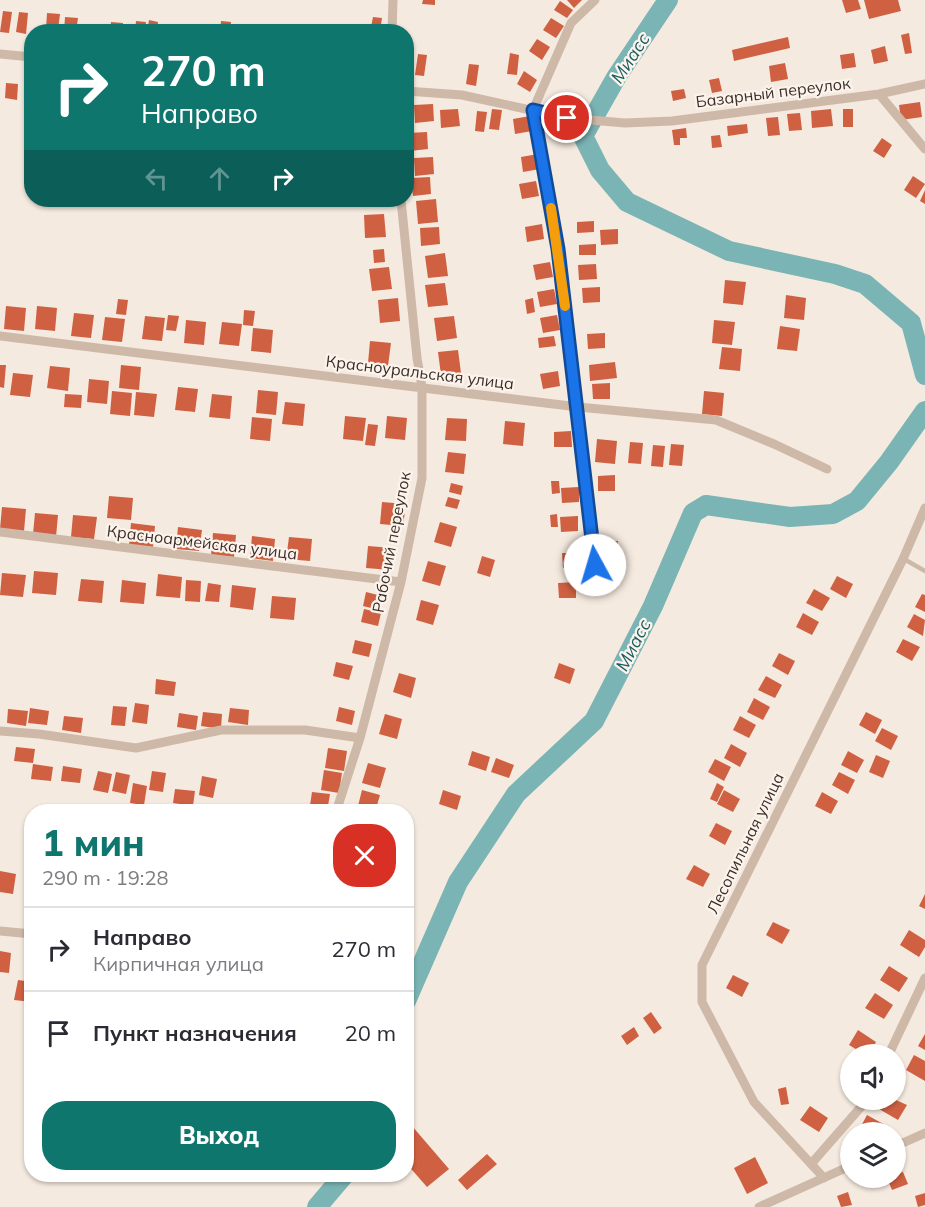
<!DOCTYPE html>
<html lang="ru">
<meta charset="utf-8">
<style>
body{margin:0;font-family:Mulish,sans-serif;background:#f2f2f3;color:#2b2b33;height:100vh;display:flex;flex-direction:column;font-size:22px;white-space:nowrap}
*{box-sizing:border-box;margin:0}
p{font-size:20px;color:#7c7c81}
.icon{flex:none;width:33px;height:33px;fill:none;stroke:currentColor;stroke-width:2;stroke-linecap:round;stroke-linejoin:round}
.map{position:relative;flex:1;overflow:hidden}
.panel{position:absolute;left:24px;top:804px;width:390px;height:378px;display:flex;flex-direction:column;background:#fff;border-radius:24px;box-shadow:0 2px 4px #0004}
.panel>*{flex:none}
.guide{position:absolute;left:24px;top:24px;width:390px;height:183px;border-radius:24px;box-shadow:0 2px 4px #0004;background:#0f766e;color:#fff;overflow:hidden}
.fabs{position:absolute;left:840px;top:1044px;display:grid;gap:12px}
.fabs a{display:grid;place-items:center;width:66px;height:66px;border-radius:50%;background:#fff;box-shadow:0 2px 4px #0004;font-size:30px}
.pin{position:absolute;display:grid;place-items:center;width:51px;height:51px;color:#fff;margin:-26px;border:3px solid #fff;border-radius:50%;box-shadow:0 2px 6px #0007}
.me{position:absolute;width:66px;margin:-33px;rotate:354deg;stroke-linejoin:round;filter:drop-shadow(0 0 4px #0008)}
.turn{display:flex;align-items:center;gap:21px;height:126px;padding:0 18px;font-size:27px}
.turn .icon{width:78px;height:78px;stroke-width:2.5}
.turn b{display:block;font-size:42px;line-height:51px}
.lanes{display:flex;align-items:center;height:57px;padding:0 18px;background:#0003;justify-content:center;gap:30px;direction:ltr}
.lanes .off{opacity:.35}
.round{display:grid;place-items:center;flex:none;width:63px;height:63px;border-radius:24px;background:#f2f2f3}
.headline{display:flex;align-items:center;justify-content:space-between;height:102px;padding:0 18px}
h1{font-size:36px;font-weight:800;line-height:45px;color:#0f766e}
.primary-button{display:flex;gap:12px;margin-top:auto;padding:12px 18px}
.primary-button a{flex:1;height:69px;border-radius:24px;background:#0f766e;color:#fff;font-size:24px;font-weight:800;line-height:69px;text-align:center}
ul{padding:0;list-style:none}
li{display:flex;align-items:center;gap:18px;height:84px;padding:0 18px;border-top:2px solid #e1e1e2}
li div{flex:1}
li b{display:block;font-size:22px}
li em{font-style:normal}
.map>svg:first-child{display:block}
.lines{fill:none;stroke-linecap:round;stroke-linejoin:round}
.river{stroke:#7bb4b4;stroke-width:20}
.building{fill:#cf6042}
.service{stroke:#ceb9a9;stroke-width:4.5}
.minor{stroke:#ceb9a9;stroke-width:9}
.route-casing{stroke:#114b97;stroke-width:15}
.route{stroke:#1a73e8;stroke-width:10}
.slow{stroke:#f59e0b;stroke-width:10}
.labels{text-anchor:middle;dominant-baseline:central;stroke-width:4.5;stroke-linejoin:round;paint-order:stroke}
.street-label{font-size:16px;fill:#3b2e29;stroke:#fcf4ec}
.water-label{font-size:18px;font-style:italic;fill:#1b5e61;stroke:#fcf4ec}
</style>
<div class="map">
<svg width="925" height="1207" viewBox="0 0 925 1207">
<rect width="100%" height="100%" fill="#f5eadf"/>
<g class="lines">
<path class="river" d="M 668,0 L 617,76 L 583,136 L 600,170 L 627,202 L 729,251 L 835,274 L 865,284 L 911,323 L 925,375
M 406,1001 L 458,882 L 516,794 L 594,721 L 653,606 L 693,513 L 706,505 L 790,517 L 833,514 L 857,501 L 889,462 L 925,411
M 317,1207 L 345,1174"/>
</g>
<path class="building" d="M 423,0 L 435,0 L 435,5 L 422,4 Z
M 567,0 L 582,0 L 574,8 Z
M 842,0 L 858,0 L 861,9 L 846,13 Z
M 864,0 L 898,0 L 901,11 L 869,19 Z
M 560,1 L 573,10 L 567,18 L 554,10 Z
M 3,11 L 12,12 L 9,33 L 0,32 Z
M 19,12 L 28,13 L 26,34 L 16,32 Z
M 47,13 L 60,14 L 58,30 L 46,29 Z
M 65,17 L 78,18 L 76,32 L 64,32 Z
M 373,17 L 382,18 L 380,32 L 370,32 Z
M 551,18 L 564,26 L 556,38 L 543,30 Z
M 149,20 L 158,22 L 157,32 L 147,32 Z
M 136,21 L 146,22 L 145,32 L 135,32 Z
M 221,21 L 231,22 L 230,32 L 220,32 Z
M 111,22 L 123,23 L 122,32 L 110,32 Z
M 180,26 L 190,27 L 189,32 L 179,32 Z
M 909,33 L 912,53 L 905,54 L 901,35 Z
M 788,37 L 790,48 L 734,61 L 732,50 Z
M 537,39 L 550,47 L 542,60 L 529,51 Z
M 885,46 L 888,61 L 874,64 L 871,50 Z
M 510,53 L 519,55 L 517,75 L 507,74 Z
M 854,53 L 856,67 L 842,69 L 840,55 Z
M 418,54 L 427,55 L 424,76 L 415,75 Z
M 785,63 L 788,79 L 771,82 L 769,66 Z
M 469,64 L 479,65 L 476,86 L 466,84 Z
M 524,71 L 537,80 L 530,92 L 517,84 Z
M 719,78 L 722,91 L 712,93 L 709,80 Z
M 6,83 L 18,84 L 17,100 L 5,98 Z
M 684,89 L 686,98 L 673,101 L 671,91 Z
M 920,102 L 922,117 L 901,120 L 899,105 Z
M 433,104 L 434,121 L 415,123 L 414,105 Z
M 458,109 L 460,126 L 441,128 L 440,110 Z
M 492,109 L 502,110 L 499,130 L 489,129 Z
M 831,109 L 833,126 L 812,128 L 811,111 Z
M 843,109 L 853,109 L 853,127 L 843,127 Z
M 477,111 L 487,112 L 484,132 L 475,131 Z
M 800,113 L 802,130 L 789,131 L 787,114 Z
M 530,116 L 532,131 L 515,134 L 513,119 Z
M 778,117 L 780,135 L 768,136 L 766,118 Z
M 747,124 L 748,133 L 728,136 L 727,126 Z
M 686,128 L 687,138 L 680,138 L 680,145 L 674,145 L 672,130 Z
M 427,132 L 428,149 L 410,151 L 408,133 Z
M 720,135 L 722,147 L 712,148 L 711,136 Z
M 882,138 L 892,145 L 884,158 L 873,151 Z
M 538,154 L 540,169 L 523,172 L 521,157 Z
M 433,157 L 434,174 L 415,176 L 414,158 Z
M 913,176 L 925,184 L 916,198 L 904,190 Z
M 430,177 L 431,194 L 413,196 L 411,178 Z
M 536,181 L 539,196 L 522,199 L 519,184 Z
M 925,190 L 925,204 L 920,201 Z
M 436,199 L 438,222 L 418,224 L 416,201 Z
M 365,200 L 385,200 L 385,204 L 365,206 Z
M 384,214 L 386,237 L 365,238 L 364,215 Z
M 594,221 L 594,232 L 577,233 L 577,222 Z
M 542,224 L 544,239 L 527,242 L 525,227 Z
M 439,227 L 440,244 L 421,246 L 420,228 Z
M 618,229 L 618,244 L 601,245 L 600,230 Z
M 596,244 L 596,255 L 579,255 L 579,245 Z
M 384,249 L 385,262 L 374,263 L 373,250 Z
M 445,253 L 448,276 L 428,278 L 425,256 Z
M 550,262 L 553,277 L 536,280 L 533,265 Z
M 596,264 L 597,279 L 579,280 L 578,265 Z
M 389,267 L 392,289 L 372,291 L 369,269 Z
M 725,280 L 746,282 L 743,305 L 723,303 Z
M 445,283 L 448,305 L 428,307 L 425,285 Z
M 600,287 L 600,302 L 583,303 L 582,288 Z
M 554,289 L 557,304 L 540,307 L 537,292 Z
M 786,295 L 806,298 L 804,320 L 784,318 Z
M 398,298 L 400,321 L 380,323 L 378,300 Z
M 533,298 L 535,312 L 527,314 L 525,300 Z
M 118,299 L 128,300 L 126,315 L 116,314 Z
M 6,306 L 26,308 L 24,331 L 4,329 Z
M 37,306 L 57,308 L 55,331 L 35,329 Z
M 244,310 L 255,311 L 253,326 L 243,325 Z
M 74,313 L 94,315 L 91,338 L 71,336 Z
M 168,315 L 179,316 L 176,331 L 166,330 Z
M 557,315 L 560,330 L 543,333 L 540,318 Z
M 145,316 L 165,318 L 162,341 L 142,339 Z
M 454,316 L 457,338 L 437,341 L 434,318 Z
M 105,317 L 125,319 L 122,342 L 102,340 Z
M 186,320 L 206,322 L 204,345 L 184,343 Z
M 714,320 L 735,322 L 732,345 L 712,343 Z
M 222,322 L 242,324 L 239,346 L 219,344 Z
M 780,326 L 800,329 L 797,351 L 777,349 Z
M 253,328 L 273,330 L 271,353 L 251,351 Z
M 605,333 L 605,348 L 588,349 L 587,334 Z
M 554,336 L 556,346 L 539,348 L 538,338 Z
M 370,341 L 391,343 L 388,366 L 368,363 Z
M 722,347 L 742,349 L 740,371 L 719,369 Z
M 458,350 L 461,373 L 441,375 L 438,352 Z
M 615,362 L 617,378 L 590,381 L 589,365 Z
M 0,365 L 6,365 L 4,388 L 0,387 Z
M 121,365 L 141,367 L 139,390 L 119,388 Z
M 50,366 L 70,368 L 68,391 L 47,388 Z
M 558,371 L 560,386 L 543,389 L 540,374 Z
M 13,373 L 33,375 L 30,397 L 10,395 Z
M 89,379 L 109,381 L 107,404 L 87,402 Z
M 610,383 L 610,399 L 593,399 L 592,384 Z
M 178,387 L 198,389 L 195,412 L 175,410 Z
M 258,390 L 278,392 L 276,415 L 256,413 Z
M 112,391 L 132,393 L 130,416 L 110,414 Z
M 704,391 L 724,393 L 722,416 L 702,414 Z
M 136,392 L 157,394 L 154,417 L 134,415 Z
M 65,394 L 82,395 L 81,408 L 64,407 Z
M 212,394 L 232,396 L 230,419 L 209,417 Z
M 285,402 L 305,404 L 303,426 L 282,424 Z
M 345,416 L 366,418 L 363,441 L 343,439 Z
M 387,416 L 407,418 L 405,440 L 385,438 Z
M 252,417 L 272,419 L 270,441 L 250,439 Z
M 447,418 L 467,419 L 466,441 L 445,440 Z
M 505,421 L 525,423 L 523,446 L 503,444 Z
M 368,424 L 378,425 L 375,446 L 365,445 Z
M 571,431 L 572,447 L 554,447 L 554,432 Z
M 597,439 L 617,441 L 615,464 L 595,462 Z
M 630,442 L 643,443 L 641,464 L 628,463 Z
M 671,444 L 684,445 L 682,466 L 669,465 Z
M 653,445 L 665,446 L 663,467 L 651,466 Z
M 448,452 L 466,454 L 464,474 L 445,472 Z
M 615,475 L 615,491 L 598,491 L 598,476 Z
M 551,481 L 559,481 L 560,493 L 552,494 Z
M 451,483 L 463,486 L 461,495 L 449,492 Z
M 579,487 L 579,502 L 562,503 L 561,488 Z
M 109,496 L 133,498 L 131,520 L 107,518 Z
M 448,497 L 460,500 L 457,509 L 445,506 Z
M 382,502 L 406,504 L 403,526 L 380,524 Z
M 2,507 L 26,509 L 24,531 L 0,529 Z
M 35,513 L 58,515 L 56,537 L 33,534 Z
M 557,514 L 558,527 L 551,527 L 550,515 Z
M 73,515 L 97,517 L 94,539 L 71,537 Z
M 578,516 L 578,531 L 561,532 L 560,517 Z
M 440,522 L 457,527 L 451,547 L 434,542 Z
M 131,523 L 155,526 L 153,547 L 129,545 Z
M 178,527 L 202,530 L 199,551 L 176,549 Z
M 213,533 L 236,535 L 234,557 L 211,555 Z
M 252,536 L 275,539 L 273,561 L 250,558 Z
M 289,537 L 312,539 L 310,561 L 286,559 Z
M 600,541 L 618,541 L 618,556 L 601,557 Z
M 368,546 L 392,548 L 390,570 L 366,568 Z
M 562,553 L 580,553 L 580,568 L 563,568 Z
M 482,556 L 495,560 L 490,577 L 477,573 Z
M 428,561 L 446,566 L 440,586 L 422,581 Z
M 34,571 L 58,573 L 56,595 L 32,593 Z
M 2,573 L 26,575 L 23,597 L 0,595 Z
M 158,574 L 182,577 L 180,598 L 156,596 Z
M 837,576 L 853,584 L 846,598 L 830,589 Z
M 81,579 L 104,581 L 102,603 L 78,601 Z
M 122,580 L 146,583 L 144,604 L 120,602 Z
M 186,580 L 201,581 L 200,602 L 185,601 Z
M 576,582 L 576,598 L 559,598 L 558,583 Z
M 208,583 L 221,585 L 219,602 L 205,601 Z
M 232,585 L 256,588 L 253,610 L 230,607 Z
M 814,589 L 830,598 L 822,611 L 806,603 Z
M 366,592 L 382,596 L 379,610 L 363,606 Z
M 922,594 L 925,595 L 925,612 L 915,607 Z
M 272,596 L 296,598 L 294,620 L 270,618 Z
M 421,600 L 439,605 L 433,625 L 416,620 Z
M 364,609 L 381,613 L 378,626 L 361,622 Z
M 803,613 L 819,622 L 812,635 L 796,627 Z
M 914,614 L 925,620 L 923,636 L 907,627 Z
M 903,639 L 920,647 L 912,661 L 896,652 Z
M 355,640 L 372,644 L 369,657 L 352,653 Z
M 779,653 L 795,661 L 788,675 L 772,666 Z
M 336,662 L 353,666 L 349,680 L 333,676 Z
M 559,663 L 575,669 L 570,684 L 554,678 Z
M 399,673 L 416,678 L 411,698 L 393,692 Z
M 766,676 L 782,685 L 775,698 L 758,690 Z
M 156,679 L 176,682 L 174,696 L 155,694 Z
M 754,698 L 770,707 L 763,720 L 747,712 Z
M 135,703 L 149,705 L 147,724 L 132,722 Z
M 113,706 L 127,707 L 125,726 L 111,725 Z
M 339,707 L 355,711 L 352,725 L 336,721 Z
M 30,708 L 49,711 L 47,725 L 28,723 Z
M 230,708 L 249,710 L 248,725 L 228,722 Z
M 8,709 L 28,711 L 26,726 L 7,723 Z
M 203,712 L 222,714 L 221,729 L 201,726 Z
M 866,712 L 882,720 L 875,734 L 859,725 Z
M 179,713 L 198,716 L 196,730 L 177,727 Z
M 385,714 L 402,719 L 397,739 L 379,734 Z
M 64,716 L 83,718 L 81,733 L 62,730 Z
M 740,716 L 756,725 L 749,738 L 733,730 Z
M 882,728 L 898,736 L 891,750 L 875,741 Z
M 731,744 L 747,753 L 740,767 L 724,758 Z
M 16,747 L 35,749 L 33,763 L 14,761 Z
M 328,748 L 347,751 L 344,771 L 325,768 Z
M 472,751 L 490,757 L 486,771 L 468,765 Z
M 848,751 L 864,760 L 857,773 L 841,765 Z
M 876,755 L 890,761 L 883,778 L 869,772 Z
M 496,758 L 514,765 L 509,778 L 491,772 Z
M 715,759 L 731,767 L 724,781 L 708,772 Z
M 368,763 L 386,768 L 380,788 L 362,783 Z
M 33,764 L 53,767 L 51,781 L 31,779 Z
M 63,766 L 82,769 L 80,783 L 61,781 Z
M 324,770 L 342,773 L 339,793 L 321,790 Z
M 98,771 L 112,774 L 108,793 L 93,790 Z
M 152,771 L 166,773 L 163,792 L 149,790 Z
M 116,772 L 130,775 L 126,794 L 112,791 Z
M 839,772 L 855,780 L 848,794 L 832,785 Z
M 202,776 L 217,779 L 213,798 L 199,795 Z
M 133,783 L 147,786 L 144,805 L 130,803 Z
M 717,783 L 724,787 L 717,802 L 710,799 Z
M 175,789 L 195,791 L 193,806 L 173,803 Z
M 362,790 L 380,795 L 375,812 L 357,810 Z
M 443,790 L 461,796 L 457,810 L 439,804 Z
M 724,790 L 740,799 L 733,812 L 717,804 Z
M 312,792 L 330,794 L 327,812 L 309,812 Z
M 822,792 L 838,801 L 831,814 L 815,806 Z
M 716,823 L 732,831 L 725,845 L 709,836 Z
M 694,865 L 710,874 L 703,887 L 686,879 Z
M 0,871 L 16,874 L 13,894 L 0,892 Z
M 925,894 L 925,909 L 919,906 Z
M 773,922 L 790,930 L 782,944 L 766,935 Z
M 909,930 L 925,940 L 925,947 L 919,957 L 900,945 Z
M 0,951 L 11,953 L 9,973 L 0,972 Z
M 889,966 L 908,978 L 899,992 L 880,980 Z
M 733,975 L 749,983 L 742,997 L 726,988 Z
M 18,980 L 32,982 L 32,1002 L 14,1000 Z
M 875,993 L 893,1005 L 884,1019 L 865,1008 Z
M 651,1012 L 662,1028 L 654,1034 L 643,1018 Z
M 634,1027 L 639,1036 L 627,1045 L 621,1036 Z
M 858,1030 L 876,1042 L 869,1054 L 864,1054 L 849,1045 Z
M 925,1034 L 925,1050 L 918,1046 Z
M 914,1055 L 925,1061 L 925,1081 L 906,1070 Z
M 786,1087 L 789,1104 L 781,1105 L 778,1089 Z
M 884,1100 L 896,1100 L 907,1105 L 898,1120 L 879,1109 Z
M 810,1106 L 828,1118 L 819,1132 L 800,1120 Z
M 867,1115 L 887,1126 L 883,1132 L 863,1132 L 859,1130 Z
M 412,1126 L 449,1169 L 427,1187 L 406,1163 L 406,1130 Z
M 487,1154 L 497,1164 L 467,1190 L 458,1180 Z
M 755,1157 L 768,1183 L 747,1194 L 734,1168 Z
M 903,1172 L 908,1184 L 892,1190 L 887,1178 L 896,1178 L 896,1174 Z
M 848,1192 L 852,1205 L 841,1207 L 837,1196 Z
M 925,1193 L 925,1205 L 918,1207 L 915,1196 Z"/>
<g class="lines">
<path class="service" d="M 904,559 L 925,571"/>
<path class="minor" d="M 595,0 L 571,23 L 533,110 L 558,248 L 598,587
M 392,32 L 393,0
M 0,54 L 32,57
M 406,91 L 462,95 L 567,118 L 625,123 L 672,121 L 879,94 L 925,84
M 879,94 L 925,149
M 0,336 L 578,407 L 716,420 L 774,444 L 827,469
M 0,532 L 401,582
M 0,731 L 39,734 L 136,748 L 221,730 L 305,730 L 360,738
M 336,812 L 360,738 L 401,582 L 422,478 L 422,387 L 417,358 L 401,200
M 0,931 L 32,934
M 889,1054 L 925,978
M 896,1146 L 925,1133
M 811,1164 L 867,1100
M 824,1178 L 754,1102 L 702,1002 L 702,965 L 903,559 L 925,508
M 759,1207 L 850,1166"/>
</g>
<g class="lines">
<defs>
<path id="route" d="M 567,118 L 533,110 L 558,249 L 595,565"/>
</defs>
<use href="#route" class="route-casing"/>
<use href="#route" class="route"/>
<path class="slow" d="M 551,208 L 565,306"/>
</g>
<g class="labels">
<g class="street-label">
<text transform="translate(773 92) rotate(-7)">Базарный переулок</text>
<text transform="translate(420 372) rotate(7)">Красноуральская улица</text>
<text transform="translate(202 542) rotate(7)">Красноармейская улица</text>
<text transform="translate(391 542) rotate(-79)">Рабочий переулок</text>
<text transform="translate(745 843) rotate(-64)">Лесопильная улица</text>
</g>
<g class="water-label">
<text transform="translate(630 58) rotate(-57)">Миасс</text>
<text transform="translate(633 645) rotate(-63)">Миасс</text>
</g>
</g>
</svg>
<div class="fabs">
<a><svg class="icon" aria-label="sound" viewBox="0 0 24 24"><path d="M4 9h4l5-4v14l-5-4H4zM17 9q2 3 0 6"/></svg></a>
<a><svg class="icon" aria-label="layers" viewBox="0 0 24 24"><path d="M12 4l9 5-9 5-9-5zM3 14l9 5 9-5"/></svg></a>
</div>
<div class="pin" style="left:567px;top:118px;background:#d93025"><svg class="icon" aria-label="arrive" viewBox="0 0 24 24"><path d="M6 21V4h12l-3 4 3 4H6"/></svg></div>
<svg class="me" style="left:595px;top:565px" viewBox="-20 -20 40 40"><circle r="19" fill="#fff"/><path d="M0-13L10 11 0 6-10 11z" fill="#1a73e8"/></svg>
<div class="guide">
<div class="turn"><svg class="icon" aria-label="right" viewBox="0 0 24 24"><path d="M7 20v-9h11M14 6l5 5-5 5"/></svg><div><b>270 m</b>Направо</div></div>
<div class="lanes"><svg class="icon off" aria-label="left" viewBox="0 0 24 24"><path d="M17 20v-9H6M10 6l-5 5 5 5"/></svg><svg class="icon off" aria-label="ahead" viewBox="0 0 24 24"><path d="M12 20V5M6 11l6-6 6 6"/></svg><svg class="icon" aria-label="right" viewBox="0 0 24 24"><path d="M7 20v-9h11M14 6l5 5-5 5"/></svg></div>
</div>
<section class="panel">
<div class="headline"><div><h1>1 мин</h1><p>290 m · 19:28</p></div><a class="round" style="background:#d93025;color:#fff"><svg class="icon" aria-label="close" viewBox="0 0 24 24"><path d="M6 6l12 12M18 6L6 18"/></svg></a></div>
<ul>
<li><svg class="icon" aria-label="right" viewBox="0 0 24 24"><path d="M7 20v-9h11M14 6l5 5-5 5"/></svg><div><b>Направо</b><p>Кирпичная улица</p></div><em>270 m</em></li>
<li><svg class="icon" aria-label="arrive" viewBox="0 0 24 24"><path d="M6 21V4h12l-3 4 3 4H6"/></svg><div><b>Пункт назначения</b></div><em>20 m</em></li>
</ul>
<div class="primary-button"><a>Выход</a></div>
</section>
</div>
